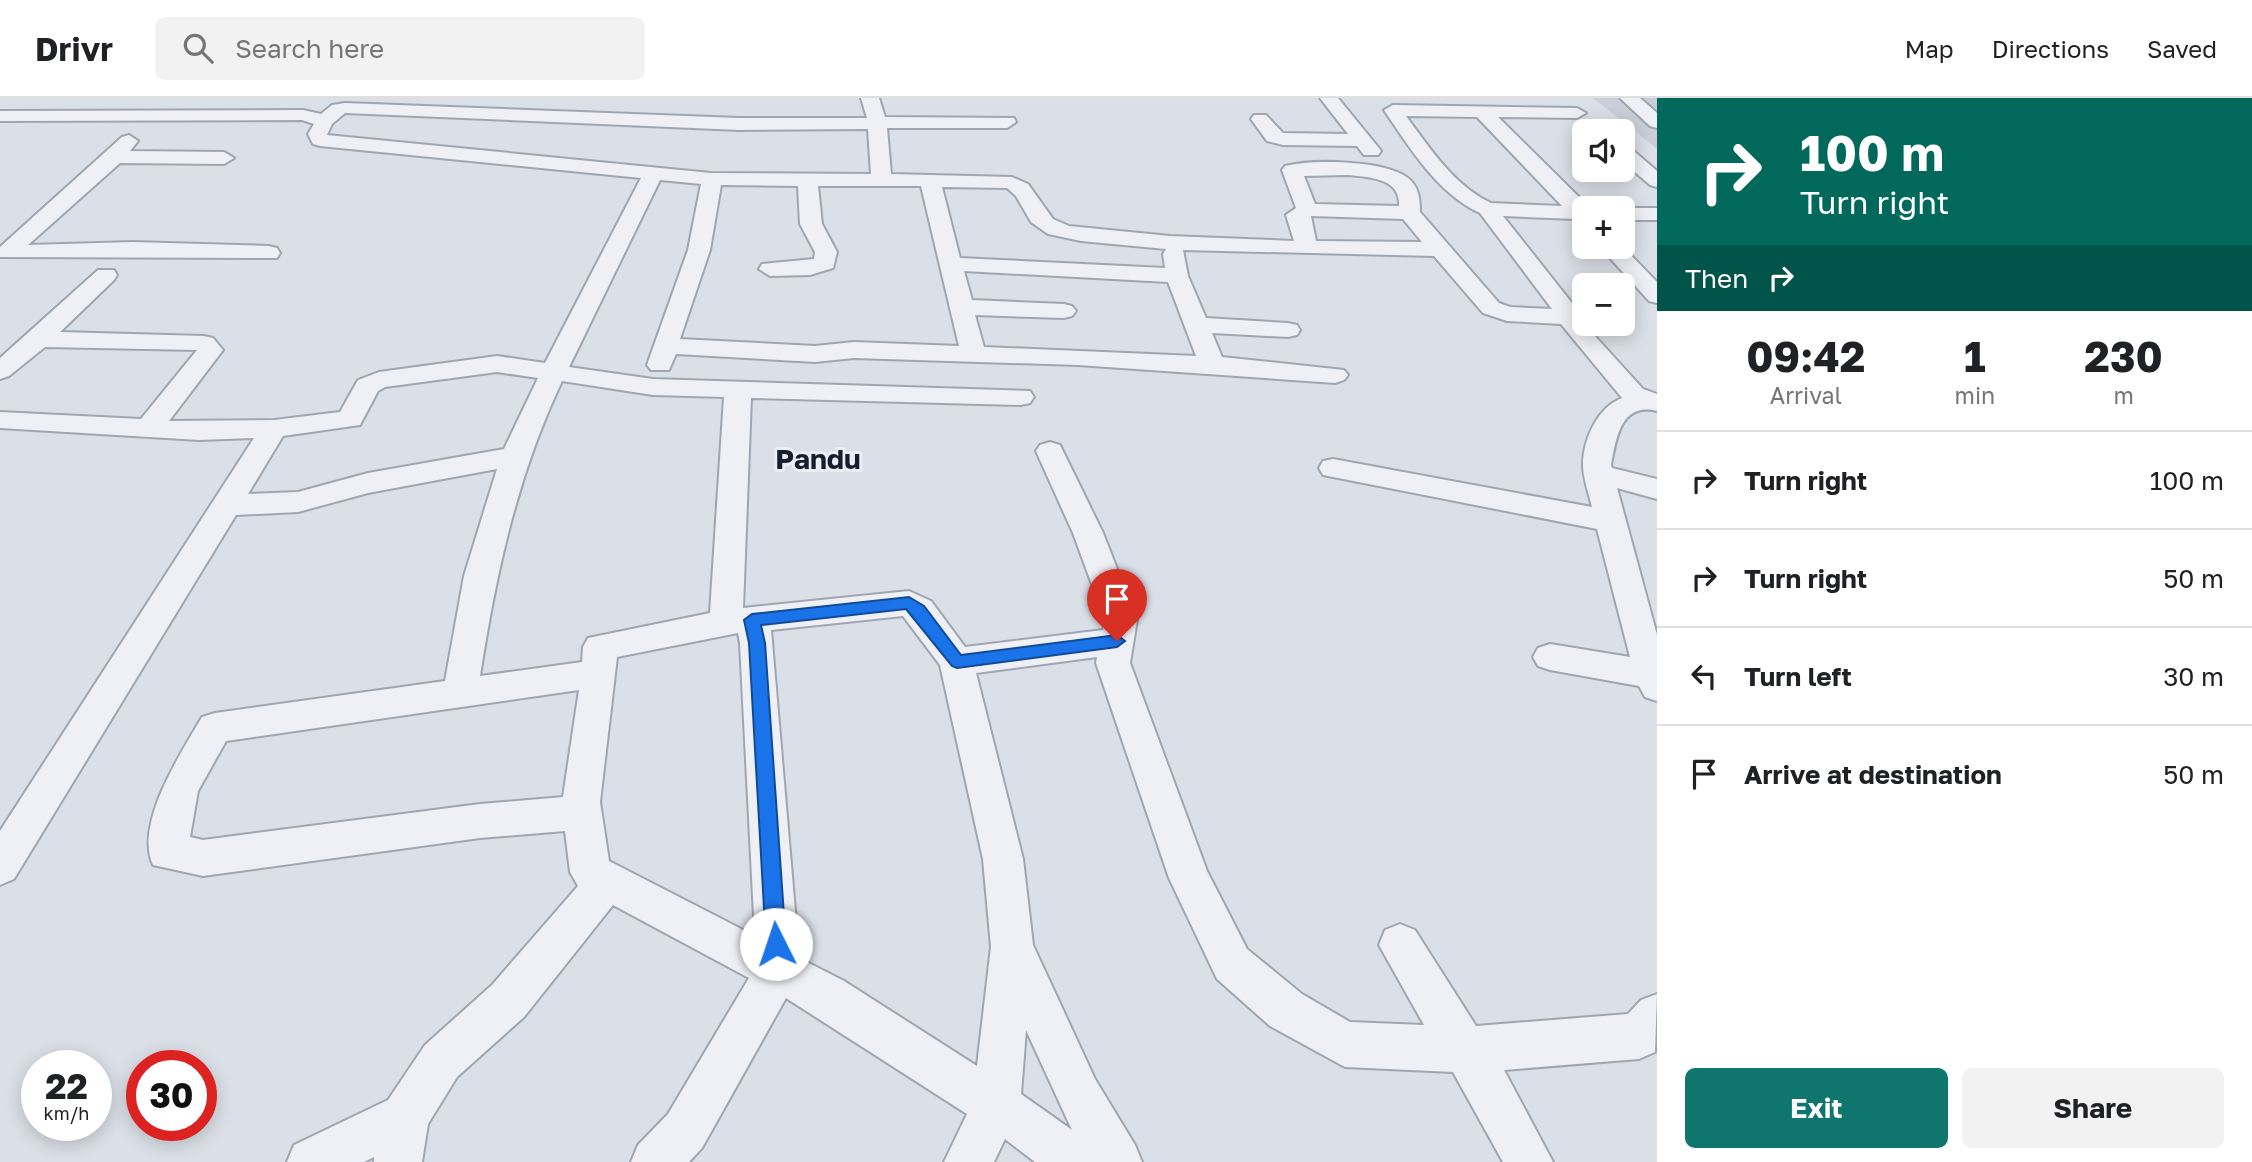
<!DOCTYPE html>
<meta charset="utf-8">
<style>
body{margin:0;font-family:"Golos Text",sans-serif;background:#f2f2f2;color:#202124;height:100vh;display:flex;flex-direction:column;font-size:26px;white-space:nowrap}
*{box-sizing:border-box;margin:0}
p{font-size:23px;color:#757577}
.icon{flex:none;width:38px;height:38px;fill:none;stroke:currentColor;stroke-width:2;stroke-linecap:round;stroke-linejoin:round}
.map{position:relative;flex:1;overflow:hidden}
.drawer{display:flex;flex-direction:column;background:#fff;width:595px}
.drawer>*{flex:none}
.guide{background:#00695c;color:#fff;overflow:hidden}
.tools{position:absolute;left:1572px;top:21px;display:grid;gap:14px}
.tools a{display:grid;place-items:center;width:63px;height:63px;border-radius:10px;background:#fff;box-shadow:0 4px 18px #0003;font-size:35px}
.speed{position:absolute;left:21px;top:952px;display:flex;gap:14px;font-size:35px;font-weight:700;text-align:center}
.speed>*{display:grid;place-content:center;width:91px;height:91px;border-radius:50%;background:#fff;box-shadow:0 4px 18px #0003;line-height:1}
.speed small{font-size:18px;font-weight:400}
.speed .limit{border:10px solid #d22;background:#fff;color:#111}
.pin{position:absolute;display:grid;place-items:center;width:60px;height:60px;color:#fff;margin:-72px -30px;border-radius:50% 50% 50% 0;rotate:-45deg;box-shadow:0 0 7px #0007}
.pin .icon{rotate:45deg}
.me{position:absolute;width:77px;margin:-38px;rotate:356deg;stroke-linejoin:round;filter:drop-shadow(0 0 5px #0008)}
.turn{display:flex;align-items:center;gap:24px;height:147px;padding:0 28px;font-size:32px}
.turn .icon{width:91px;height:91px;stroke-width:2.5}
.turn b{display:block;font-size:49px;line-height:60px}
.then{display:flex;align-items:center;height:66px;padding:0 28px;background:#0003;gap:14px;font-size:26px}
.eta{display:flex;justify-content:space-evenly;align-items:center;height:119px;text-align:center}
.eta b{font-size:42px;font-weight:700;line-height:49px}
.cta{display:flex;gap:14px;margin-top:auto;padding:14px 28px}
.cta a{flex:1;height:80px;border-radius:10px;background:#0f766e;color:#fff;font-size:28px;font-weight:700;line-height:80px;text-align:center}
.cta a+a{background:#f2f2f2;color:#202124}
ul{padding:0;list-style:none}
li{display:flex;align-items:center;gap:21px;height:98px;padding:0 28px;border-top:2px solid #e0e0e0}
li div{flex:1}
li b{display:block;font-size:26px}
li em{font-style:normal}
header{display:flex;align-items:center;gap:42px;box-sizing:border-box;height:98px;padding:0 35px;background:#fff;border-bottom:2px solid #e0e0e0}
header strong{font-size:33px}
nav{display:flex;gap:38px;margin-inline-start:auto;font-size:24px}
.search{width:490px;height:63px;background:#f2f2f2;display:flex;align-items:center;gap:18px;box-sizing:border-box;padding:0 24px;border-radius:10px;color:#757577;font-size:26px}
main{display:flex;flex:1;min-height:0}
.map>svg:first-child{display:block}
.built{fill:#c9ced9}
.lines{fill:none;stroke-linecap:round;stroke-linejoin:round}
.minor-casing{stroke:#a0a6b1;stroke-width:4}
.minor{fill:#eef0f5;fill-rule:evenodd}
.route{fill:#1a73e8;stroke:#114b97;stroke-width:2}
.labels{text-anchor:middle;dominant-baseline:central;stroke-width:6;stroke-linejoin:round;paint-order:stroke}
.district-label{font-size:28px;font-weight:bold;fill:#171e2e;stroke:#eaeef5}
</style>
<header>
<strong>Drivr</strong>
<div class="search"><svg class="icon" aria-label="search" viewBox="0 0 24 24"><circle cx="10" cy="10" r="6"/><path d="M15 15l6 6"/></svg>Search here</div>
<nav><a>Map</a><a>Directions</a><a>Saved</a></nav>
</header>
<main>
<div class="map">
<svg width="1657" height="1064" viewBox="0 0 1657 1064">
<rect width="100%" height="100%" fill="#dbdfe7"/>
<path class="built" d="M 1593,0 L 1657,0 L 1657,51 L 1645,41 Z"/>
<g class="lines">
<defs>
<path id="minor" d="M 861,0 L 879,0 L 885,19 L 1014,20 L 1016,24 L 1007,30 L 887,30 L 891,76 L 1012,79 L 1028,86 L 1053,121 L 1069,128 L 1170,138 L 1294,143 L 1286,117 L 1296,110 L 1282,72 L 1285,68 C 1313,61 1385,62 1408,80 C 1419,89 1420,101 1420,114 L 1499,205 L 1510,209 L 1552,211 L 1480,115 C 1437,95 1410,50 1384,12 L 1393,7 L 1577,10 L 1586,15 L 1577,20 L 1498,19 L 1590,110 L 1584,110 L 1584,124 L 1575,121 L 1503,118 L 1579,214 L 1584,226 L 1643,291 L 1657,296 L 1657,313 C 1621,304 1616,340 1611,367 L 1612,370 L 1657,381 L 1657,401 L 1617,390 L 1657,537 L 1657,603 L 1645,599 L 1639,588 L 1550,572 L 1538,568 L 1533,559 L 1538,550 L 1550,546 L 1630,559 L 1597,431 L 1333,379 L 1323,377 L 1319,370 L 1323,363 L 1333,361 L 1592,409 C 1589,396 1583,380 1583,367 C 1583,341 1598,309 1622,300 L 1561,226 L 1507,223 L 1483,215 L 1434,158 L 1183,152 L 1188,178 L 1206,220 L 1288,225 L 1297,227 L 1300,232 L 1297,237 L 1288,239 L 1212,235 L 1222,259 L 1344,272 L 1348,277 L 1344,282 L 1335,285 L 1078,267 L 854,260 L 815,264 L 676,256 L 669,272 L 651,272 L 647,267 L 688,152 L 701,86 L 660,82 L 569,269 L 653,281 L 1030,293 L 1034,299 L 1030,305 L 1021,307 L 751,300 L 743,510 L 909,493 L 931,503 L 965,549 L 1103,532 L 1105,522 L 1073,435 L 1036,353 L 1040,347 L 1050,344 L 1060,347 L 1103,435 L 1137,522 L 1130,565 L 1207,773 L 1247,851 L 1302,896 L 1350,924 L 1424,927 L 1379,847 L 1385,832 L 1400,826 L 1415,832 L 1476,928 L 1628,916 L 1641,902 L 1657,896 L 1655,954 L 1639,961 L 1504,972 L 1553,1064 L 1503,1064 L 1453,974 L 1345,969 L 1270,928 L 1217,881 L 1169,780 L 1096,565 L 1097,559 L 976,575 L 1023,761 L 1033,847 L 1095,981 L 1135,1047 L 1142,1064 L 1035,1064 L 1005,1041 L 994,1064 L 944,1064 L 967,1016 L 786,900 L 702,1050 L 689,1064 L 631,1064 L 638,1047 L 668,1016 L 749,880 L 613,807 L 524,919 L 457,979 L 428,1026 L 422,1064 L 374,1064 L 374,1059 L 364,1064 L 287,1064 L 294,1047 L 388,1002 L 425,947 L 492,887 L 578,788 L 570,774 L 565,733 L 480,740 L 203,778 L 153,767 C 134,726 181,655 202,619 L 215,615 L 445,583 L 464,478 L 497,371 L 368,395 L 298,414 L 236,417 L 14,781 L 0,787 L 0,733 L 254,340 L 199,342 L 0,330 L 0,314 L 141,321 L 197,252 L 45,249 L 9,278 L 0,281 L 0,260 L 98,172 L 114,172 L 117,177 L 114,182 L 60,234 L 204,238 L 213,240 L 223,252 L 169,323 L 274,322 L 340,314 L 358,282 L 379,274 L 497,258 L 545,265 L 641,80 L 320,48 L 313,46 L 308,36 L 314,26 L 302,22 L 0,23 L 0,13 L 303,12 L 321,16 L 332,7 L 345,5 L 739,20 L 867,20 ZM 345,15 L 739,32 L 868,31 L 871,76 L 711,75 L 327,37 L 332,26 ZM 1406,18 L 1477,19 L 1562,108 L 1491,105 C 1454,88 1429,49 1406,18 ZM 1347,77 C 1369,79 1401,80 1399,108 L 1315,106 L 1304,78 ZM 721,87 L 798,88 L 800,126 L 815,154 L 814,161 L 762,166 L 759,171 L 770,178 L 810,177 L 833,170 L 837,154 L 822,126 L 818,88 L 921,88 L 959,248 L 854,244 L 815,248 L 680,241 L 710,152 ZM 942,89 L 1007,90 L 1016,98 L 1031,124 L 1048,136 L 1081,143 L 1166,151 L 1163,156 L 1165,170 L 960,160 ZM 1311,118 L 1403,121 L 1422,144 L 1316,143 ZM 964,173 L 1168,184 L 1196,258 L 984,249 L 975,217 L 1064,220 L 1072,218 L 1076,213 L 1072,208 L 1064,206 L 972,202 ZM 497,274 L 538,280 L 504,351 L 368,375 L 298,394 L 248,396 L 283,338 L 360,327 L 378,293 L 385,289 ZM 562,283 L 653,297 L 724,299 L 710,515 L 588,540 L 583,549 L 582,564 L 480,578 C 496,475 517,378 562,283 ZM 903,518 L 940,567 L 983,761 L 991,849 L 977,968 L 844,883 L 799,860 L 771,532 ZM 738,535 L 740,545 L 755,838 L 609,763 L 600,704 L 617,559 ZM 579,592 L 563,699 L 480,706 L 203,742 L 190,739 L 198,693 L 226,643 ZM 1026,932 L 1072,1032 L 1021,996 Z
M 1320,0 L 1338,0 L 1378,49 L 1381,53 L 1378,57 L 1364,57 L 1357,48 L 1283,47 L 1267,43 L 1251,21 L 1254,17 L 1266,17 L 1283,35 L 1348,36 Z
M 1620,0 L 1640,0 L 1657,15 L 1657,30 L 1650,28 Z
M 129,37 L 138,43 L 130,53 L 224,54 L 234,60 L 224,66 L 120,65 L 28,147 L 133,144 L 269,148 L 277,150 L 280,155 L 277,160 L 0,159 L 0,149 L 122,39 Z
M 1622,47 L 1629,49 L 1657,73 L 1657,89 L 1650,87 L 1622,63 Z
M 1620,110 L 1657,110 L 1657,122 L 1622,122 L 1622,110 Z
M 1622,148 L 1657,184 L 1657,205 L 1649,203 L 1600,149 Z"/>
</defs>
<use href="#minor" class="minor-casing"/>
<use href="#minor" class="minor"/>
</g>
<path class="route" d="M 909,499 L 924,508 L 961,557 L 1117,537 L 1125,543 L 1117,549 L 957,570 L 952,568 L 906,511 L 761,527 L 765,545 L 786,846 L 783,853 L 776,856 L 769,853 L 766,846 L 749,545 L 744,522 L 752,516 Z"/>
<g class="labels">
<g class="district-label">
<text x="818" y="360">Pandu</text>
</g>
</g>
</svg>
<div class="tools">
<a><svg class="icon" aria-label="sound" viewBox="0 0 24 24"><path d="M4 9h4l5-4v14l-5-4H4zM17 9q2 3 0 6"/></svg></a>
<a>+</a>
<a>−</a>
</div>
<div class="speed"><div>22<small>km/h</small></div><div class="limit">30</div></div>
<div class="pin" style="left:1117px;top:543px;background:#d93025"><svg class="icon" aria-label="arrive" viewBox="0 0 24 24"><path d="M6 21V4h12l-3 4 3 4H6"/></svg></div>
<svg class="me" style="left:776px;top:846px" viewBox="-20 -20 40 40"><circle r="19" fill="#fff"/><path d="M0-13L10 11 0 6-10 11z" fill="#1a73e8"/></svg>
</div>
<section class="drawer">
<div class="guide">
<div class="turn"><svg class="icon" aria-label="right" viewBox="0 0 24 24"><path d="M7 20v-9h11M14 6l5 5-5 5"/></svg><div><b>100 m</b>Turn right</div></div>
<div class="then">Then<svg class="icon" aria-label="right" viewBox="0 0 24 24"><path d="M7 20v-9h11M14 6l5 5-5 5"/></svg></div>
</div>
<div class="eta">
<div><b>09:42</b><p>Arrival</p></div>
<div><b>1</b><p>min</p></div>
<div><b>230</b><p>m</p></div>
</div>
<ul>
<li><svg class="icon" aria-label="right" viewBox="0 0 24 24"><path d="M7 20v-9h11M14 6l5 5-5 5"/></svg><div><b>Turn right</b></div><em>100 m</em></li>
<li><svg class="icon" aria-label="right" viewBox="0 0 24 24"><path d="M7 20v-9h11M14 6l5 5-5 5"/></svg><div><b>Turn right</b></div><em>50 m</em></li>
<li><svg class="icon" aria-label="left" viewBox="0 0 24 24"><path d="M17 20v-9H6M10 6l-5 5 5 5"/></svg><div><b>Turn left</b></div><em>30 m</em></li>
<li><svg class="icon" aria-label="arrive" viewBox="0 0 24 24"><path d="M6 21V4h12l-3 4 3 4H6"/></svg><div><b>Arrive at destination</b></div><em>50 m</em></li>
</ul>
<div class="cta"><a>Exit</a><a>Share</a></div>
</section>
</main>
